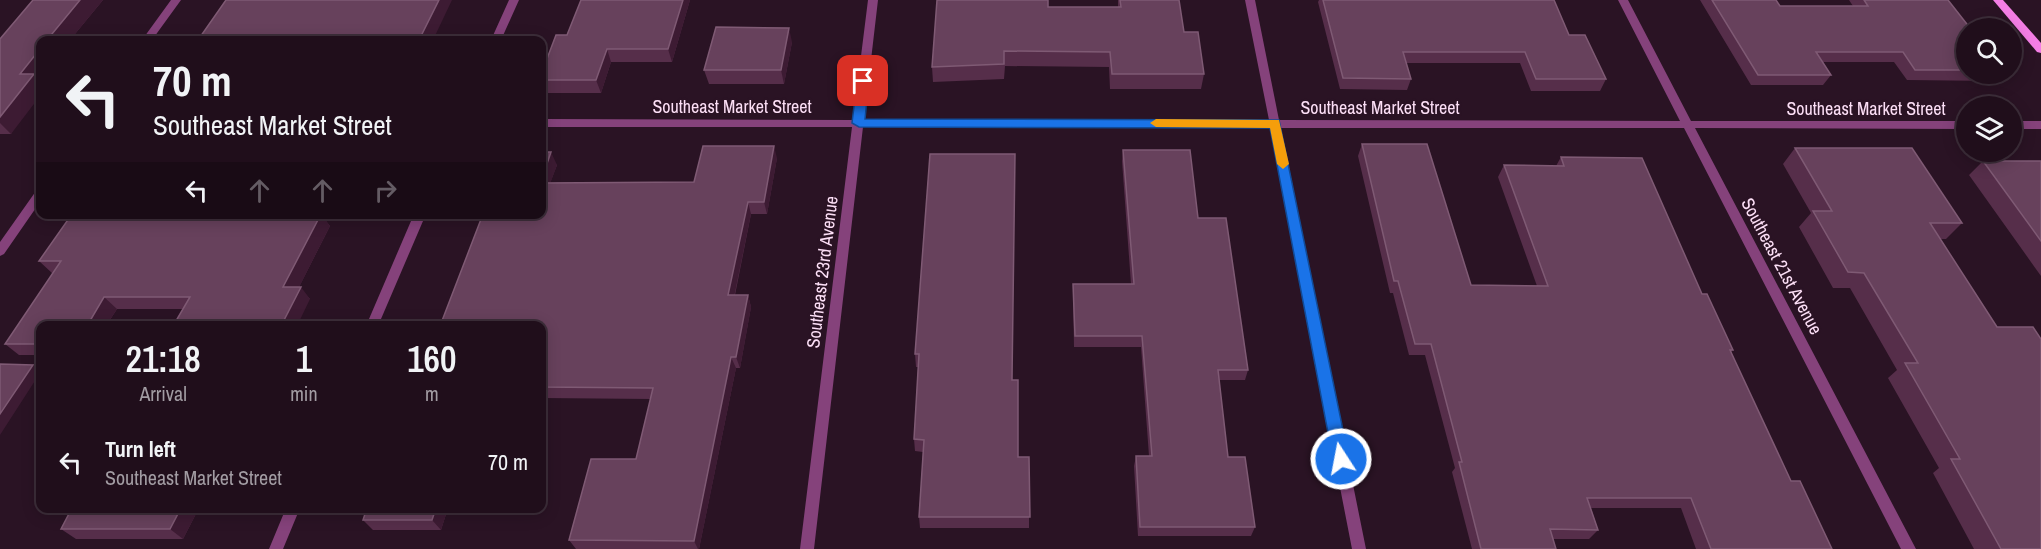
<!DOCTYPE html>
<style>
body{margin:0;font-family:"Archivo Narrow",sans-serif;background:#2d1c28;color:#f1f3f6;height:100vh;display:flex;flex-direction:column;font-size:22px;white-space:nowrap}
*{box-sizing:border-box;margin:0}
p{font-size:20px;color:#a29ca3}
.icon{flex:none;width:33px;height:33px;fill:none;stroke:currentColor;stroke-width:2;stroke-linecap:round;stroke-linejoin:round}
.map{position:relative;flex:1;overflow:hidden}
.side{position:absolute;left:36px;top:321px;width:510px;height:192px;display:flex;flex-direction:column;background:#200e1b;border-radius:12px;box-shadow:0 3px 15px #0003,0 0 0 2px #3d2e3a}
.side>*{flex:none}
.guide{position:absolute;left:36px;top:36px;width:510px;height:183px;border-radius:12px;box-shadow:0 3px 15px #0003,0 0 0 2px #3d2e3a;background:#200e1b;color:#f1f3f6;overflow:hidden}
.tools{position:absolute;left:1956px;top:18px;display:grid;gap:12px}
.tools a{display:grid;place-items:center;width:66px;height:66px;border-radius:50%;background:#200e1b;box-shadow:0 3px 15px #0003,0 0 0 2px #3d2e3a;font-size:30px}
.pin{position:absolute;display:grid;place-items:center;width:51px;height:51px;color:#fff;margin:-26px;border-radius:12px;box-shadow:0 3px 9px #0006}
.me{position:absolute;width:66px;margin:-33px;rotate:349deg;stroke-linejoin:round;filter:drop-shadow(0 0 4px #0008)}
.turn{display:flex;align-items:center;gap:21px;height:126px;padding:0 18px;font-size:27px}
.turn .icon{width:78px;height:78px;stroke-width:2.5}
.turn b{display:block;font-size:42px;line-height:51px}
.lanes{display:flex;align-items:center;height:57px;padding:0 18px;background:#0003;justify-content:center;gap:30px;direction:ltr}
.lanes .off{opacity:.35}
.eta{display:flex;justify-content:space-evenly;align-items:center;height:102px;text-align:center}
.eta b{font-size:36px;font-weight:600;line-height:42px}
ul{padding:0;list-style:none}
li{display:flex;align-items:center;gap:18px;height:78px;padding:0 18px}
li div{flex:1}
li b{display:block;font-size:22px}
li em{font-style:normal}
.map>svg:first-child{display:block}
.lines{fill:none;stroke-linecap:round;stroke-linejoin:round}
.street{fill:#85427b;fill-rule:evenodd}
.secondary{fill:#f47ee5;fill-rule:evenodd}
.wall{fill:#562e4a}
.shaded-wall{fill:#3d1b33}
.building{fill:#67415c;stroke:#7f5a74;stroke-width:1.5}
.route{fill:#1a73e8;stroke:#114b97;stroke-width:1.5}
.slow{fill:#f59e0b}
.labels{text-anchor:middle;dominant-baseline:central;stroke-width:4.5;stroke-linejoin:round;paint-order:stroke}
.street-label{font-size:18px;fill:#fcdff6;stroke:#2a1324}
</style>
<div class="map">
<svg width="2041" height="549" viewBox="0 0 2041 549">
<rect width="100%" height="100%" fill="#2a1324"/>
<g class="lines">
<path class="street" d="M 171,0 L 181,0 L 152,40 L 142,40 Z
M 509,0 L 519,0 L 501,40 L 491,40 Z
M 868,0 L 878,0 L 864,120 L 1269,120 L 1245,0 L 1255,0 L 1279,120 L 1680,121 L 1618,0 L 1628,0 L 1691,121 L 1966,121 L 1966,129 L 1695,128 L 1916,549 L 1901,549 L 1684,128 L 1281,128 L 1366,549 L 1352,549 L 1270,128 L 863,127 L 814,549 L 800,549 L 852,127 L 542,127 L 542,119 L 853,120 Z
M 2012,121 L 2041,121 L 2041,129 L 2012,129 Z
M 40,190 L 40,202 L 4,254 L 0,256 L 0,242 L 36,191 Z
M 414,214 L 426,214 L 378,326 L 366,326 Z
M 286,508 L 300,508 L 283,549 L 269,549 Z"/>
<path class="secondary" d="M 1993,0 L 2003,0 L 2041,43 L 2041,53 L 2037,52 Z"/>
</g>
<path class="wall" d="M 33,0 L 103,0 L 70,40 L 40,40 L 39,80 L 11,134 L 0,134 L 0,39 Z
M 581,0 L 690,0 L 672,62 L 611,62 L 601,93 L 544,93 L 542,88 L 542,72 L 567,35 Z
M 1118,0 L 1179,0 L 1184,32 L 1204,74 L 1201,89 L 1110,89 L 1109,67 L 1005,66 L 1004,79 L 933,82 L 932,67 L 1048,7 L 1118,7 Z
M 1319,0 L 1554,0 L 1569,35 L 1606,79 L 1600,91 L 1531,91 L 1520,63 L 1406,63 L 1411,79 L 1407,90 L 1340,89 L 1318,2 Z
M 1700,0 L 1776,0 L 1780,6 L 1853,6 L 1849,0 L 1948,0 L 1966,28 L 1966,74 L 2000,74 L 1994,81 L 1907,80 L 1894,62 L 1823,62 L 1831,75 L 1823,85 L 1751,85 Z
M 792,42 L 784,84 L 709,84 L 704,70 Z
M 1362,144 L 1471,285 L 1537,286 L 1498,177 L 1504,165 L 1556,166 L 1561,157 L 1702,294 L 1733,350 L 1731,352 L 1791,481 L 1832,549 L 1696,549 L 1681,508 L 1591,508 L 1598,530 L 1589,539 L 1553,539 L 1556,549 L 1472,549 L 1452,472 L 1455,468 L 1425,355 L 1409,355 L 1393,293 L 1390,293 L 1358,156 Z
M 1795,148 L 1962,223 L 1946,239 L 1940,239 L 2041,549 L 1974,549 L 1933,473 L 1939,468 L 1888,378 L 1897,370 L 1850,288 L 1833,288 L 1799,227 L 1811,213 L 1783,164 Z
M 1123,150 L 1198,218 L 1248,370 L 1245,380 L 1219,380 L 1228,457 L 1255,527 L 1251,536 L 1138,536 L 1134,466 L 1136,456 L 1149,456 L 1141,347 L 1074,347 L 1073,294 L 1073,284 L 1131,284 L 1122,161 Z
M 542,152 L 557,165 L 550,183 L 694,182 L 777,158 L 767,214 L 751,214 L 735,295 L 748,295 L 751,307 L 740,368 L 736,368 L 699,549 L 576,549 L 569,540 L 636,459 L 651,399 L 542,398 L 542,326 L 481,220 L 470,220 L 467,214 L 542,214 Z
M 930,154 L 1012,380 L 1018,457 L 1029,457 L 1029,528 L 920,528 L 919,517 L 923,452 L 915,451 L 914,439 L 918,367 L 916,367 L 915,354 Z
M 1983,161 L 2041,161 L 2041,276 L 1969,175 Z
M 326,221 L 330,226 L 299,287 L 310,299 L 183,309 L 117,309 L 106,326 L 40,326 L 40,355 L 19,355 L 5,344 L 54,273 L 52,273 L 39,261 Z
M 199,508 L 183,539 L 76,539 L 61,529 Z
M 367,508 L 448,508 L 441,530 L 373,530 L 363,520 Z"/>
<path class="shaded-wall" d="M 80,0 L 103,0 L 70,40 L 47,40 Z
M 439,0 L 452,0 L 433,40 L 419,40 Z
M 683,0 L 690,0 L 672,62 L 668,49 Z
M 789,28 L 792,42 L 784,84 L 781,70 Z
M 40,49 L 40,78 L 39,80 L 40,81 L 40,96 L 11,134 L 0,123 L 0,117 L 20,74 Z
M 607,49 L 611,62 L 601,93 L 596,80 Z
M 774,146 L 777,158 L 767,214 L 764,202 Z
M 551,152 L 557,165 L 546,195 L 542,186 L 542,178 Z
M 748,202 L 751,214 L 732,307 L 728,295 Z
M 314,214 L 329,214 L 326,221 L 330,226 L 293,299 L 283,287 Z
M 301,287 L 310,299 L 297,326 L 281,326 Z
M 748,295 L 751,307 L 740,368 L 736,357 Z
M 104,297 L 117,309 L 106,326 L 87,326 Z
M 731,357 L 736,368 L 699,549 L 698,549 L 694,541 Z
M 33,365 L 40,371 L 40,373 L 0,435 L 0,414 Z
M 181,508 L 199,508 L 183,539 L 170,529 Z
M 436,508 L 448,508 L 441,530 L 432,520 Z"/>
<path class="building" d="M 33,0 L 80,0 L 47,40 L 40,40 L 40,49 L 20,74 L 34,74 L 0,117 L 0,39 Z
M 226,0 L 439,0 L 419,40 L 198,40 Z
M 581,0 L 683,0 L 668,49 L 607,49 L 596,80 L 542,80 L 542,72 L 556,35 L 567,35 Z
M 937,0 L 1048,0 L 1048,7 L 1121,7 L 1120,0 L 1179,0 L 1184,32 L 1198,32 L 1204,74 L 1112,74 L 1110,52 L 1004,51 L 1004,64 L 932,67 Z
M 1323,0 L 1554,0 L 1569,35 L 1585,35 L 1606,79 L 1536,79 L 1525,52 L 1403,52 L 1411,79 L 1343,78 Z
M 1712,0 L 1776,0 L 1780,6 L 1868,6 L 1864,0 L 1948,0 L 1970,28 L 1966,28 L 1966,70 L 1915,70 L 1903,52 L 1816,52 L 1831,75 L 1758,75 Z
M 716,27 L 789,28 L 781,70 L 704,70 Z
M 1362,144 L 1427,144 L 1471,285 L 1548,286 L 1504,165 L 1564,166 L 1561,157 L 1642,158 L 1702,294 L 1707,294 L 1733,350 L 1730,350 L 1791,481 L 1800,481 L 1832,549 L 1711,549 L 1691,498 L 1587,498 L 1598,530 L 1550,529 L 1556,549 L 1481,549 L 1459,462 L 1462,462 L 1431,344 L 1415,344 L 1398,281 L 1394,281 Z
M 703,146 L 774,146 L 764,202 L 748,202 L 728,295 L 748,295 L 736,357 L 731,357 L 694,541 L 569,540 L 591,459 L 636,459 L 653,388 L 542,387 L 542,326 L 440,326 L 483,214 L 542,214 L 542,183 L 694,182 Z
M 1795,148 L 1912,148 L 1962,223 L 1930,223 L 1997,327 L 2033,327 L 2041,339 L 2041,549 L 2001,549 L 1951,459 L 1960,459 L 1905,363 L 1918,363 L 1864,273 L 1848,272 L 1813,211 L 1832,211 Z
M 1123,150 L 1190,150 L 1198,218 L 1226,218 L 1248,370 L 1218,370 L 1228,457 L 1245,457 L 1255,527 L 1140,527 L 1136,456 L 1152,456 L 1142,336 L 1075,336 L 1073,284 L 1134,284 Z
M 542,152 L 551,152 L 542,178 Z
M 930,154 L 1015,154 L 1012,380 L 1018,380 L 1018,457 L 1029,457 L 1030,517 L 919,517 L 924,440 L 914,439 L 919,354 L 915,354 Z
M 1983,161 L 2041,161 L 2041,241 Z
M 72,214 L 321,214 L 283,287 L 301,287 L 281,326 L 173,326 L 190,297 L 104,297 L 87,326 L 40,326 L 40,344 L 5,344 L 61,261 L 39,261 Z
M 0,364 L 33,365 L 0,414 Z
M 72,508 L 181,508 L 170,529 L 61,529 Z
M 367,508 L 436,508 L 432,520 L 363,520 Z"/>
<path class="route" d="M 863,77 L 869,81 L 865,119 L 1279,120 L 1349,459 L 1346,464 L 1341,466 L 1336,464 L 1333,459 L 1270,128 L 859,127 L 852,123 L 857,81 Z"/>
<path class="slow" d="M 1156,119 L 1279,120 L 1289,164 L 1283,169 L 1277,164 L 1270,128 L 1156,127 L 1150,123 Z"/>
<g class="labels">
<g class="street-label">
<text x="732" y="106">Southeast Market Street</text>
<text x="1380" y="107">Southeast Market Street</text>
<text x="1866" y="108">Southeast Market Street</text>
<text transform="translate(1782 266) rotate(62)">Southeast 21st Avenue</text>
<text transform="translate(822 272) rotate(-83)">Southeast 23rd Avenue</text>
</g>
</g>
</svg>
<div class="tools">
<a><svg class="icon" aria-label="search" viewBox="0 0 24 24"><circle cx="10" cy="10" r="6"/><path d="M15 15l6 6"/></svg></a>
<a><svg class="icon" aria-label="layers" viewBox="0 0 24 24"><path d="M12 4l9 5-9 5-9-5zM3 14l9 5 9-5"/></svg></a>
</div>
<div class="pin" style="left:863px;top:81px;background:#d93025"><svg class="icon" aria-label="arrive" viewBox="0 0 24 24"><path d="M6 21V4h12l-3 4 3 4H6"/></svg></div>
<svg class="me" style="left:1341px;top:459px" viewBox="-20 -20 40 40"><circle r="17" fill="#1a73e8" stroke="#fff" stroke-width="3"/><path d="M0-11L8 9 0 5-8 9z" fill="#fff"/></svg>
<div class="guide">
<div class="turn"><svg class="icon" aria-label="left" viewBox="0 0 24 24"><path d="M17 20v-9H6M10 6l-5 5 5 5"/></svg><div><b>70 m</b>Southeast Market Street</div></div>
<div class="lanes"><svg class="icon" aria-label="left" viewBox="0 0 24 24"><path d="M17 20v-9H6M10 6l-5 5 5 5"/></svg><svg class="icon off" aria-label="ahead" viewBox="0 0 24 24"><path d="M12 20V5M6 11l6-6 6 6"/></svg><svg class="icon off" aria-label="ahead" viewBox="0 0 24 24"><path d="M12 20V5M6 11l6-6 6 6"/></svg><svg class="icon off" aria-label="right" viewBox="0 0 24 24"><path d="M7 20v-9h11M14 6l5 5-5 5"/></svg></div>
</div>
<section class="side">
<div class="eta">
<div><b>21:18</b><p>Arrival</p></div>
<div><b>1</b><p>min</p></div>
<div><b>160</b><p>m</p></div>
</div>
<ul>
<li><svg class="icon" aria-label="left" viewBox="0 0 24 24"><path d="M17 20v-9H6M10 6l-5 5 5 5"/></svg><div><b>Turn left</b><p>Southeast Market Street</p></div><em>70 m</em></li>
</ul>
</section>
</div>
